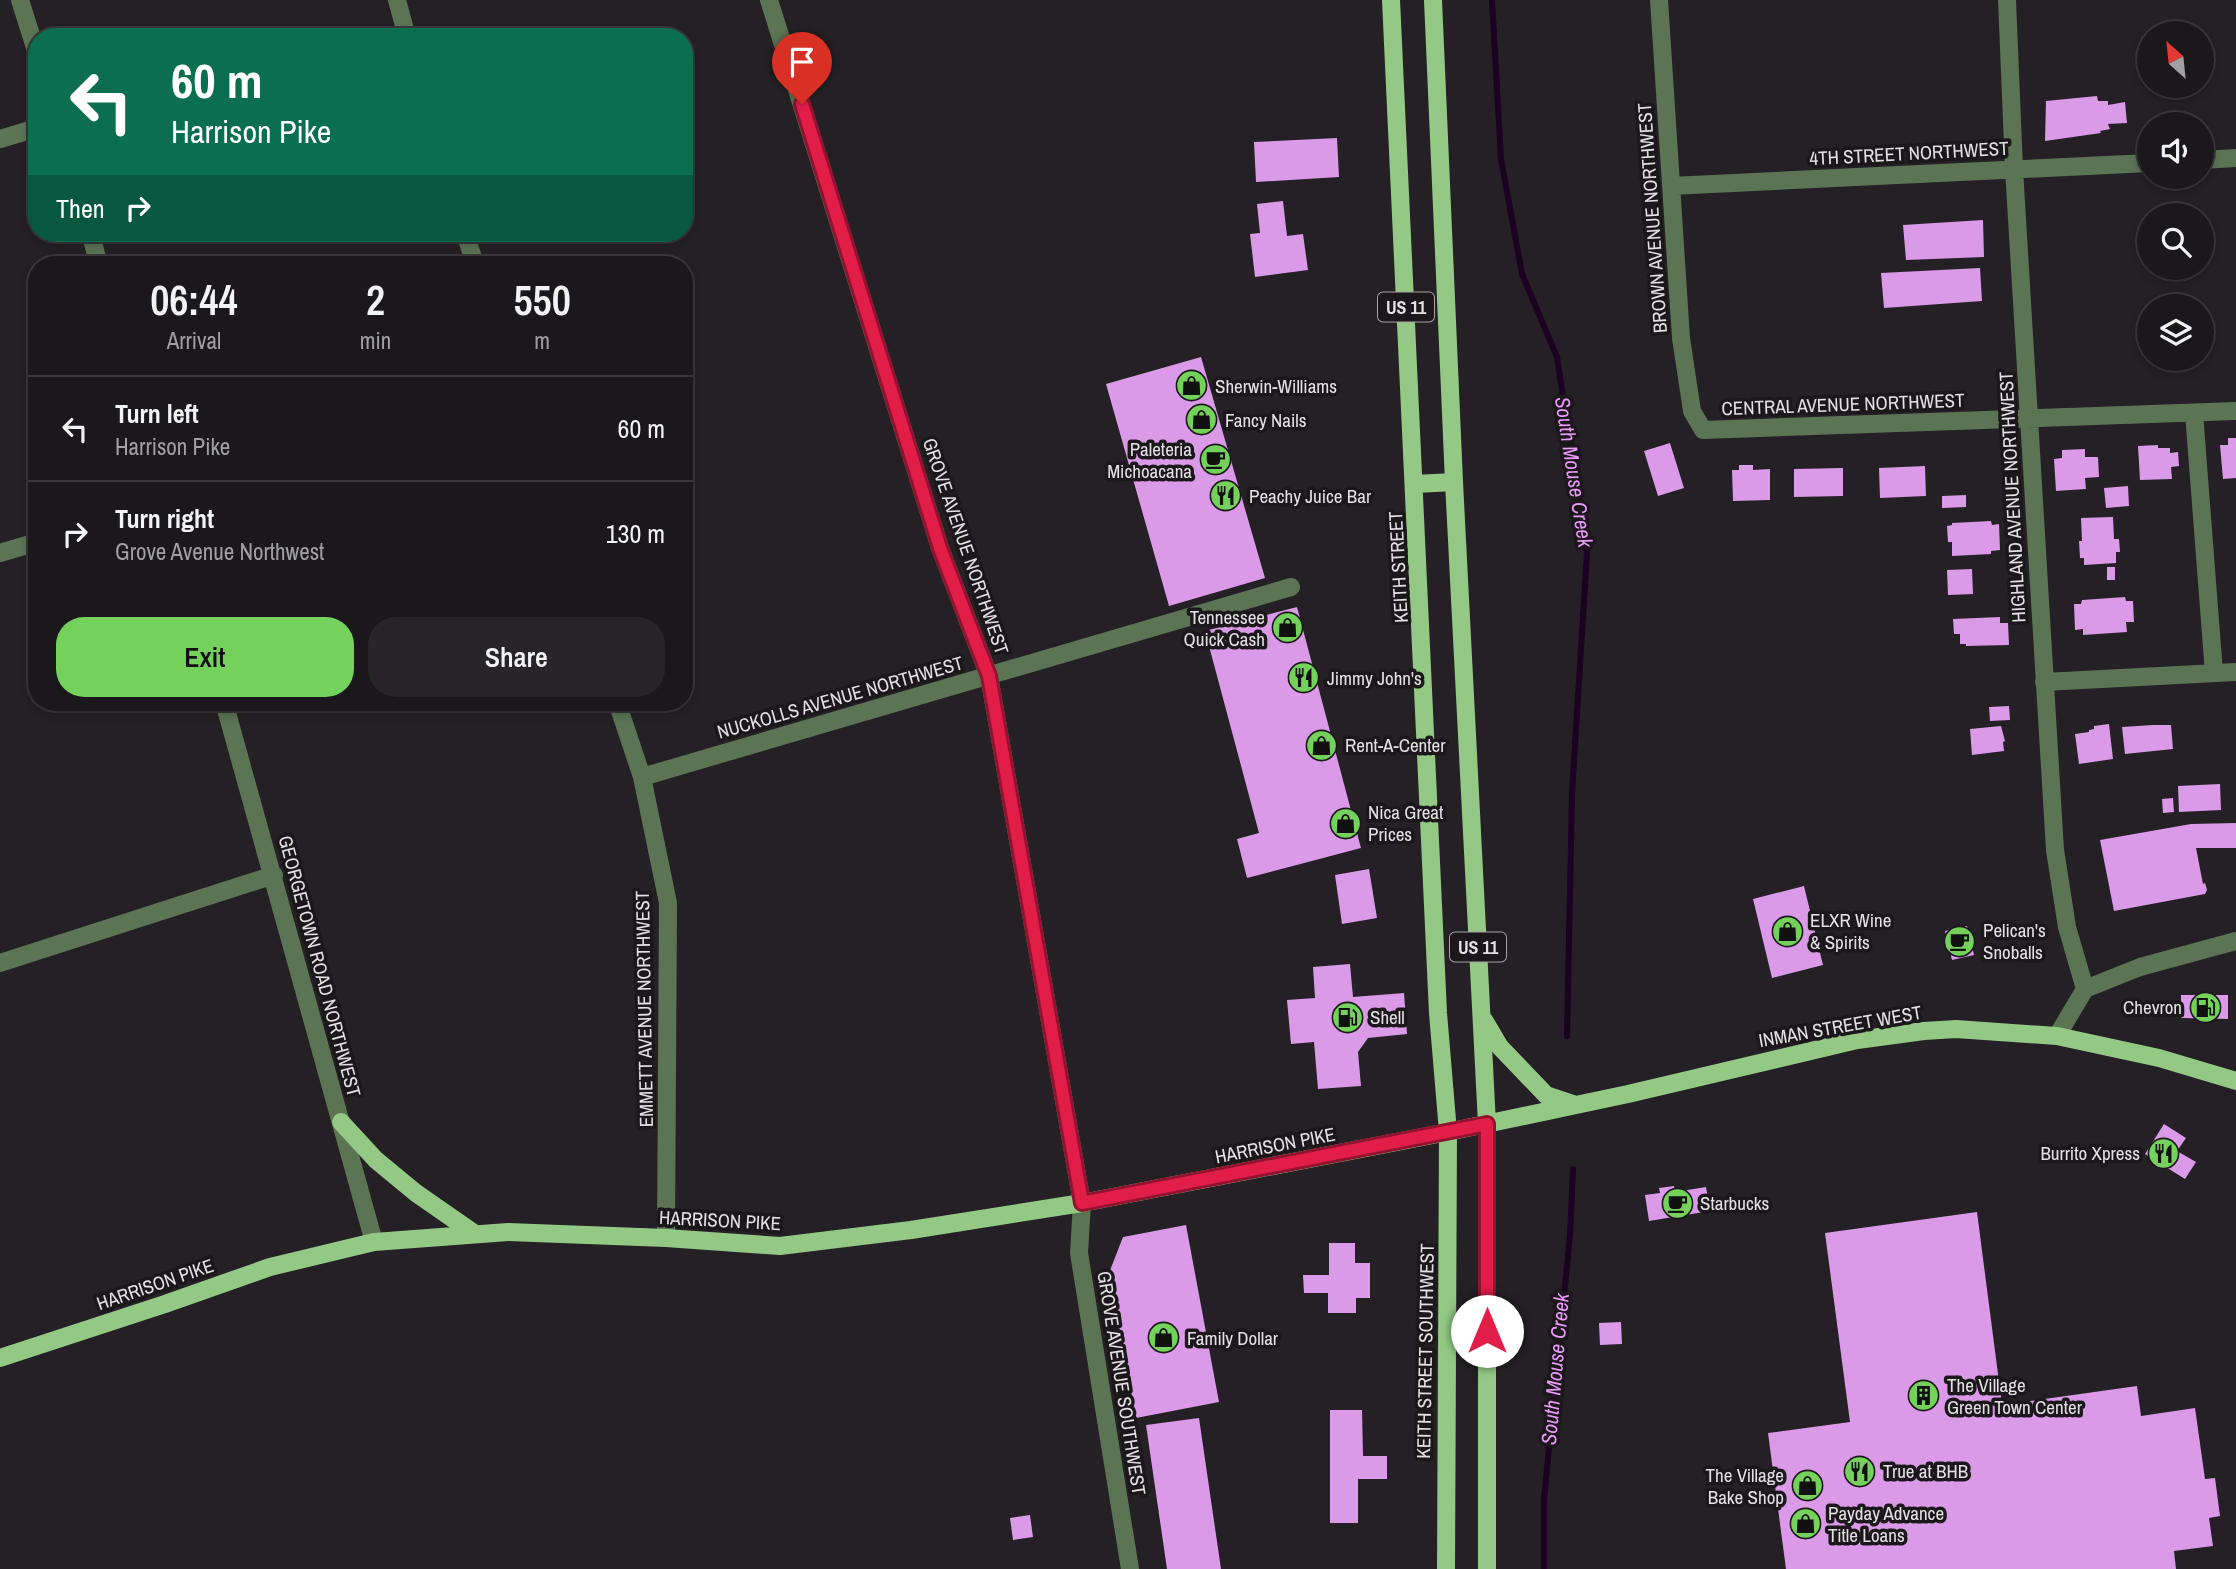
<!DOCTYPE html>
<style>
body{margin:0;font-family:"Archivo Narrow",sans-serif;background:#282529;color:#f1f3f6;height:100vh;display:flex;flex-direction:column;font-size:26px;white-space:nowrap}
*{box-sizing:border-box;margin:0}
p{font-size:23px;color:#a0a0a3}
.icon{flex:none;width:38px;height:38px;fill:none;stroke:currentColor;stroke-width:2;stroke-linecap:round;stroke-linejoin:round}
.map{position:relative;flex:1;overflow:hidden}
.panel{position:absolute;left:28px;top:256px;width:665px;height:455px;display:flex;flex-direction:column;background:#1b181c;border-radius:28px;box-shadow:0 4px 10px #0003,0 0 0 2px #39373b}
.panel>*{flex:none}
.hud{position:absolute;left:28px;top:28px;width:665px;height:214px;border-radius:28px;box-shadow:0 4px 10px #0003,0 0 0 2px #39373b;background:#0b6e4f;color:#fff;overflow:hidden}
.needle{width:46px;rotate:333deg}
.tools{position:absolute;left:2137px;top:21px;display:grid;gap:14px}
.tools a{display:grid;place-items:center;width:77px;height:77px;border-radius:50%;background:#1b181c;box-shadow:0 4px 10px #0003,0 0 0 2px #39373b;font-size:35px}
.pin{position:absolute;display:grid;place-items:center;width:60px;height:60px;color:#fff;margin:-72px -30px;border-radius:50% 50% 50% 0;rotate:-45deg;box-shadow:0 0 7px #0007}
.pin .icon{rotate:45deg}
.me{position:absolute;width:77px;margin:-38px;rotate:0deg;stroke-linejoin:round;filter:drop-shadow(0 0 5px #0008)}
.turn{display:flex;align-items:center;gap:24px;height:147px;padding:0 28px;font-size:32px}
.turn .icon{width:91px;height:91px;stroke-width:2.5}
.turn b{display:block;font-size:49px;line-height:60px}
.then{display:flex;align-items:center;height:66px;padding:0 28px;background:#0003;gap:14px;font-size:26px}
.eta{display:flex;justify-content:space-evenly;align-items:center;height:119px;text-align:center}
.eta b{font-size:42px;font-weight:600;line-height:49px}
.button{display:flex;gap:14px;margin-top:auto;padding:14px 28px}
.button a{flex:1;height:80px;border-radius:28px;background:#74d25c;color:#111;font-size:28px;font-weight:600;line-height:80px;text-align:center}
.button a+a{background:#282529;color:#f1f3f6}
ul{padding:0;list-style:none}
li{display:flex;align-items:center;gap:21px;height:105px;padding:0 28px;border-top:2px solid #39373b}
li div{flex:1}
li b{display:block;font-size:26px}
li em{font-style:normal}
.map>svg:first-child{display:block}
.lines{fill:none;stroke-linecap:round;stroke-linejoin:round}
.stream{stroke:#1c0122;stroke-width:6}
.building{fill:#db9ae8}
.minor{stroke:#5b7454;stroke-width:18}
.major{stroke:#93c985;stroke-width:18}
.route-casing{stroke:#92132f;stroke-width:18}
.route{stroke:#e11d48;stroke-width:12}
.labels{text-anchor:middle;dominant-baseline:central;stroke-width:7;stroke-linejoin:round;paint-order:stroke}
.shield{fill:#1b171b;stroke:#a7a4a8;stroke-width:2}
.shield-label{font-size:18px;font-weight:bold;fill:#e3e1e4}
.street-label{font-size:19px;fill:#e3e1e4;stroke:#1b171b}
.poi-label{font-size:19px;fill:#e3e1e4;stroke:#1b171b;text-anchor:start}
.water-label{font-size:21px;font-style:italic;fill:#eb9afb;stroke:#1b171b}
</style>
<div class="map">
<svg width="2236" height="1569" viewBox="0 0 2236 1569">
<rect width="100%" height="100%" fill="#242025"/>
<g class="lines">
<path class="stream" d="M 1492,0 L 1501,159 L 1522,274 L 1557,357 L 1587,553 L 1572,793 L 1567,1036
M 1544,1569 L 1544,1499 L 1570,1235 L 1573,1169"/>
</g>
<path class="building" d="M 2097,96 L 2098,101 L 2108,101 L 2108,105 L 2125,102 L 2127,123 L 2108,124 L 2110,129 L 2100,131 L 2101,133 L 2045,141 L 2046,101 Z
M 1337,138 L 1339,177 L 1256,182 L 1254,142 Z
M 1283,201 L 1287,236 L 1303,234 L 1308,270 L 1255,277 L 1250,234 L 1260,233 L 1257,204 Z
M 1983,220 L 1984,257 L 1906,260 L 1903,225 Z
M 1980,268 L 1982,301 L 1884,308 L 1881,273 Z
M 1201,357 L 1265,578 L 1169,606 L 1106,384 Z
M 2228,438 L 2236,438 L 2236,478 L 2223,479 L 2220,445 L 2228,445 Z
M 1670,443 L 1684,488 L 1658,496 L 1644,451 Z
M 2158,445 L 2158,448 L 2170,448 L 2170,453 L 2178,452 L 2179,466 L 2171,467 L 2172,479 L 2140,480 L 2138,446 Z
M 2085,449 L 2085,457 L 2098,457 L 2099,477 L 2085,478 L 2086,489 L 2056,491 L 2054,459 L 2062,458 L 2062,450 Z
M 1739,465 L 1753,465 L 1753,470 L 1770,469 L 1770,500 L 1733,501 L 1732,470 L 1739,470 Z
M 1925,466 L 1926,496 L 1880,498 L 1879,468 Z
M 1843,468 L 1843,496 L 1794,497 L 1794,469 Z
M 2128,486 L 2129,506 L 2106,508 L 2104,488 Z
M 1966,495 L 1966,507 L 1942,508 L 1942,496 Z
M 2113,517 L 2114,539 L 2119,539 L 2120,552 L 2116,552 L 2116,563 L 2084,565 L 2084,558 L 2080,558 L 2079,541 L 2082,541 L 2081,518 Z
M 1991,521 L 1992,525 L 1999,524 L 2000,550 L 1991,551 L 1991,554 L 1952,556 L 1952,542 L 1948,542 L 1947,526 L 1952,525 L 1952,523 Z
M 2107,567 L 2115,567 L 2115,580 L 2107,580 Z
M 1972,569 L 1973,594 L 1948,595 L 1947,570 Z
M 2125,597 L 2126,601 L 2133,601 L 2134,622 L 2126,622 L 2127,632 L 2083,635 L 2083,629 L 2075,630 L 2074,604 L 2081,604 L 2082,600 Z
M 1297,607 L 1361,848 L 1247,878 L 1237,839 L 1259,833 L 1205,631 Z
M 2000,617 L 2000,623 L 2008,623 L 2009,645 L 1966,646 L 1966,644 L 1960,644 L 1960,634 L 1954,634 L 1953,619 Z
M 2009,706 L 2010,720 L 1990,721 L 1989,707 Z
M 2109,724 L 2113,759 L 2079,764 L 2075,734 L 2089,732 L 2089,730 L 2094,729 L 2094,726 Z
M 2153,725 L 2171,725 L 2173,749 L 2125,754 L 2122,727 Z
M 2001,726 L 2005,741 L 2003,742 L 2004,751 L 1972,755 L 1970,729 Z
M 2220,784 L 2221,810 L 2179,812 L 2178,786 Z
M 2173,798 L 2174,812 L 2163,813 L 2162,799 Z
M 2236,823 L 2236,848 L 2196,848 L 2203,884 L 2205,883 L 2207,890 L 2205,894 L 2114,911 L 2100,840 L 2191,824 Z
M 1369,869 L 1377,918 L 1342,924 L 1335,875 Z
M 1804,886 L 1823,965 L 1772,978 L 1753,899 Z
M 1967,926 L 1974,955 L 1952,960 L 1945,931 Z
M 1350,964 L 1353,997 L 1404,993 L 1407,1034 L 1368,1038 L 1358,1052 L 1361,1086 L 1318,1089 L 1314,1042 L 1291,1044 L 1287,1000 L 1315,998 L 1313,967 Z
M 2181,995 L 2228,995 L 2228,1019 L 2181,1018 Z
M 2164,1124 L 2186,1138 L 2177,1151 L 2196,1162 L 2185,1179 L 2145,1154 Z
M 1674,1186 L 1675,1192 L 1706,1187 L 1710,1211 L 1649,1221 L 1645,1195 L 1660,1193 L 1659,1188 Z
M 1977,1212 L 2002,1405 L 2137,1386 L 2141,1416 L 2195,1408 L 2205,1479 L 2215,1478 L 2220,1516 L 2209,1518 L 2213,1546 L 2174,1551 L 2176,1569 L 1786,1569 L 1768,1433 L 1850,1422 L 1825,1233 Z
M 1186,1225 L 1219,1402 L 1136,1418 L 1109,1273 L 1123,1237 Z
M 1329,1243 L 1355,1243 L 1355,1263 L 1370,1263 L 1370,1298 L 1356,1298 L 1356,1313 L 1328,1313 L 1328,1293 L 1304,1293 L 1303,1275 L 1329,1275 Z
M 1621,1322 L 1622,1344 L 1600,1345 L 1599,1323 Z
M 1330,1410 L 1362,1410 L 1363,1456 L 1387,1456 L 1387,1479 L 1358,1479 L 1358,1523 L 1330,1523 Z
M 1199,1418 L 1221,1569 L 1167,1569 L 1146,1425 Z
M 1030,1515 L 1033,1537 L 1013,1540 L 1010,1518 Z"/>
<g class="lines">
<path class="minor" d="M 20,0 L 37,54
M 397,0 L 407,37
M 769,0 L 940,548 L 989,676 L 1082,1203 L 1079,1253 L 1130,1569
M 1659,0 L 1681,338 L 1692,411 L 1703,430 L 2236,411
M 2007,0 L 2014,169 L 2055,850 L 2067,927 L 2085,989
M 0,139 L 37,128
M 2202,160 L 2236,158
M 1671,186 L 2149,163
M 90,233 L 99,264
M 465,233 L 475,264
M 2194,413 L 2214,673
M 0,553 L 37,542
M 2044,682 L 2236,672
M 224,702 L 374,1242
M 617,702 L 642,777 L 668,903 L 666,1238
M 642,777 L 1291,587
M 0,963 L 274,875
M 2057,1036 L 2085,989 L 2140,967 L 2236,941"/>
<path class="major" d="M 1391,0 L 1438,1013 L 1448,1132 L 1446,1569
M 1433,0 L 1454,482 L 1487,1124 L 1487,1569
M 1415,484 L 1454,482
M 1484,1020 L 1500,1047 L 1546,1095 L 1576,1105
M 341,1122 L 376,1160 L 416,1193 L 475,1234
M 0,1358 L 165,1304 L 270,1267 L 374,1242 L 508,1232 L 666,1238 L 780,1246 L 911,1230 L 1082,1203 L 1448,1132 L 1628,1094 L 1857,1040 L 1924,1031 L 1956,1029 L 2057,1036 L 2159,1058 L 2236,1081"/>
</g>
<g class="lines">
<defs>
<path id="route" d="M 802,104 L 940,548 L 989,676 L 1082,1203 L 1487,1124 L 1487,1331"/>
</defs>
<use href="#route" class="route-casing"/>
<use href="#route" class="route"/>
</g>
<defs>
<symbol id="shop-disc" viewBox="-11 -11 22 22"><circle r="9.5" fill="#74d25c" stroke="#1b171b"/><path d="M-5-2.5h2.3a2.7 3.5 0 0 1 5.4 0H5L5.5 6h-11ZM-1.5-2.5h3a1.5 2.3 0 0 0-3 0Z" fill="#111"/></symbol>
<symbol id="cafe-disc" viewBox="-11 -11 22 22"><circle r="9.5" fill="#74d25c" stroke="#1b171b"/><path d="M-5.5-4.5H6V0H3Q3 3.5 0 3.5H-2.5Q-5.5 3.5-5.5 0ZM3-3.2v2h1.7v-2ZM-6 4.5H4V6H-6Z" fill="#111"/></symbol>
<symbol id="restaurant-disc" viewBox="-11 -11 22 22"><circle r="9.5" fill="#74d25c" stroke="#1b171b"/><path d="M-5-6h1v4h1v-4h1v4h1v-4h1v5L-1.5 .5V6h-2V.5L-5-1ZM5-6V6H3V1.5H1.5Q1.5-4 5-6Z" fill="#111"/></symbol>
<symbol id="fuel-disc" viewBox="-11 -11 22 22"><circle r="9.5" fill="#74d25c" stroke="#1b171b"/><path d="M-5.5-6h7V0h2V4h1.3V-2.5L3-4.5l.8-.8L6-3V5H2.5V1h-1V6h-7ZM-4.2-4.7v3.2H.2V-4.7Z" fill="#111"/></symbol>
<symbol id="building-disc" viewBox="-11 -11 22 22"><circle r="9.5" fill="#74d25c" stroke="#1b171b"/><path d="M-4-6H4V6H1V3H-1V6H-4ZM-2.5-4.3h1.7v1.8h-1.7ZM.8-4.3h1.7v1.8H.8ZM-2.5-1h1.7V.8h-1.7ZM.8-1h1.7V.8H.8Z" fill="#111"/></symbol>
</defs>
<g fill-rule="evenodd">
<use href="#shop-disc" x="1174" y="368" width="35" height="35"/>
<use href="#shop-disc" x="1184" y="402" width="35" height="35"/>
<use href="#cafe-disc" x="1198" y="442" width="35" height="35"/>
<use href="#restaurant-disc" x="1208" y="478" width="35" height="35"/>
<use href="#shop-disc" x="1270" y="610" width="35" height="35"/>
<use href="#restaurant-disc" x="1286" y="660" width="35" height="35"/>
<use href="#shop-disc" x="1304" y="728" width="35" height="35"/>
<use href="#shop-disc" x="1328" y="806" width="35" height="35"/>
<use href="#shop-disc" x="1770" y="914" width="35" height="35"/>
<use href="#cafe-disc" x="1942" y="924" width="35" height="35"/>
<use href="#fuel-disc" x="2188" y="990" width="35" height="35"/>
<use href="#fuel-disc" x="1330" y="1000" width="35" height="35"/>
<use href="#restaurant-disc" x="2146" y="1136" width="35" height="35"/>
<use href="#cafe-disc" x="1660" y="1186" width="35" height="35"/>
<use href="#shop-disc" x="1146" y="1320" width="35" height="35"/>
<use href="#building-disc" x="1906" y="1378" width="35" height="35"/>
<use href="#restaurant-disc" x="1842" y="1454" width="35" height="35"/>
<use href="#shop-disc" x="1790" y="1468" width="35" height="35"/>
<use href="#shop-disc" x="1788" y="1506" width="35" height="35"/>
</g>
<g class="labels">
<g class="shield">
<rect x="1378" y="292.5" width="56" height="29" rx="5"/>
<rect x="1450" y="932.5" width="56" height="29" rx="5"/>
</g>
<g class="shield-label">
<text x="1406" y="307">US 11</text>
<text x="1478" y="947">US 11</text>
</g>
<g class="street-label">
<text transform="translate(1909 153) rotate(-3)">4TH STREET NORTHWEST</text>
<text transform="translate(1652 218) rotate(-94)">BROWN AVENUE NORTHWEST</text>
<text transform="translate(1843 404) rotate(-2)">CENTRAL AVENUE NORTHWEST</text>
<text transform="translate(2012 497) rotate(-93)">HIGHLAND AVENUE NORTHWEST</text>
<text transform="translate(966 546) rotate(71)">GROVE AVENUE NORTHWEST</text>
<text transform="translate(1398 567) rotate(-93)">KEITH STREET</text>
<text transform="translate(840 697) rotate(-16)">NUCKOLLS AVENUE NORTHWEST</text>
<text transform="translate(320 966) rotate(75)">GEORGETOWN ROAD NORTHWEST</text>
<text transform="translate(644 1009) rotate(-91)">EMMETT AVENUE NORTHWEST</text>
<text transform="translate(1840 1026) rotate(-10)">INMAN STREET WEST</text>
<text transform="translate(1275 1145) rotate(-11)">HARRISON PIKE</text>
<text transform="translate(720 1220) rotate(3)">HARRISON PIKE</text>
<text transform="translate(155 1284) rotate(-19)">HARRISON PIKE</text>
<text transform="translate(1425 1351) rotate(-89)">KEITH STREET SOUTHWEST</text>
<text transform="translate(1122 1383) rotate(81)">GROVE AVENUE SOUTHWEST</text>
</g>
<g class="poi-label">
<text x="1215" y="386">Sherwin-Williams</text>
<text x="1225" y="420">Fancy Nails</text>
<text x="1192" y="449" text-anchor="end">Paleteria<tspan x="1192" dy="22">Michoacana</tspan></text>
<text x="1249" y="496">Peachy Juice Bar</text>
<text x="1265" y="617" text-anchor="end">Tennessee<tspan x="1265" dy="22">Quick Cash</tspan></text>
<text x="1327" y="678">Jimmy John's</text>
<text x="1345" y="745">Rent-A-Center</text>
<text x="1368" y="812">Nica Great<tspan x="1368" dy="22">Prices</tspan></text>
<text x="1810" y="920">ELXR Wine<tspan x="1810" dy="22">&amp; Spirits</tspan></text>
<text x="1983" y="930">Pelican's<tspan x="1983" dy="22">Snoballs</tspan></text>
<text x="2182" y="1007" text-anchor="end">Chevron</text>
<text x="1370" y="1017">Shell</text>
<text x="2140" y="1153" text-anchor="end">Burrito Xpress</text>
<text x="1700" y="1203">Starbucks</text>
<text x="1187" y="1338">Family Dollar</text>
<text x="1947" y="1385">The Village<tspan x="1947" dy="22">Green Town Center</tspan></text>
<text x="1883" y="1471">True at BHB</text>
<text x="1784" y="1475" text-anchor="end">The Village<tspan x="1784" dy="22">Bake Shop</tspan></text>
<text x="1828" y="1513">Payday Advance<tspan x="1828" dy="22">Title Loans</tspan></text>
</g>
<g class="water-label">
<text transform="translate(1574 472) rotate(81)">South Mouse Creek</text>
<text transform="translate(1555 1369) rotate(-85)">South Mouse Creek</text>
</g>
</g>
</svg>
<div class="tools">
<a><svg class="needle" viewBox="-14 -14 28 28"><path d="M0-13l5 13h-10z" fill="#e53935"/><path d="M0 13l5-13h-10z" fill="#a0a0a3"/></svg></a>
<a><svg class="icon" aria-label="sound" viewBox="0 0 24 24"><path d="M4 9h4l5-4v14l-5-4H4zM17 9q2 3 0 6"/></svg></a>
<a><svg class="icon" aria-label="search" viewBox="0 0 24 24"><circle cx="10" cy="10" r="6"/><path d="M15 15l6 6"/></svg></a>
<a><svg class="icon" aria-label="layers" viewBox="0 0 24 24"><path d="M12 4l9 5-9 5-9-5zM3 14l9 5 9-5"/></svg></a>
</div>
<div class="pin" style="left:802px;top:104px;background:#d93025"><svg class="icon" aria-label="arrive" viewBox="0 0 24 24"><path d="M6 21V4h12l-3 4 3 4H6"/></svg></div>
<svg class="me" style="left:1487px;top:1331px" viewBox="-20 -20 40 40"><circle r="19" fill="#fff"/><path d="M0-13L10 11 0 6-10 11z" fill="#e11d48"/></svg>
<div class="hud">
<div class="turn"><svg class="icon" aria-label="left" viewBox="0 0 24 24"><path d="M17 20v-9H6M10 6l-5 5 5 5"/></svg><div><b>60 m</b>Harrison Pike</div></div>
<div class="then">Then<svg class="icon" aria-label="right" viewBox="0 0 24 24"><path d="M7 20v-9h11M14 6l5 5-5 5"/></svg></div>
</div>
<section class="panel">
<div class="eta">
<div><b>06:44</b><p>Arrival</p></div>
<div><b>2</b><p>min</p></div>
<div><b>550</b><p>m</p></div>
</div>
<ul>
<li><svg class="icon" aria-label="left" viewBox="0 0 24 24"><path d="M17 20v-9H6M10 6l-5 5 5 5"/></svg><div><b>Turn left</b><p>Harrison Pike</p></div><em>60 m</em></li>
<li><svg class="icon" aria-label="right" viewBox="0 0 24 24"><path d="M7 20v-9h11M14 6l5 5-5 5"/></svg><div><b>Turn right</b><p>Grove Avenue Northwest</p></div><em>130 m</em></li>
</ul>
<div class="button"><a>Exit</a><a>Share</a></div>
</section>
</div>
